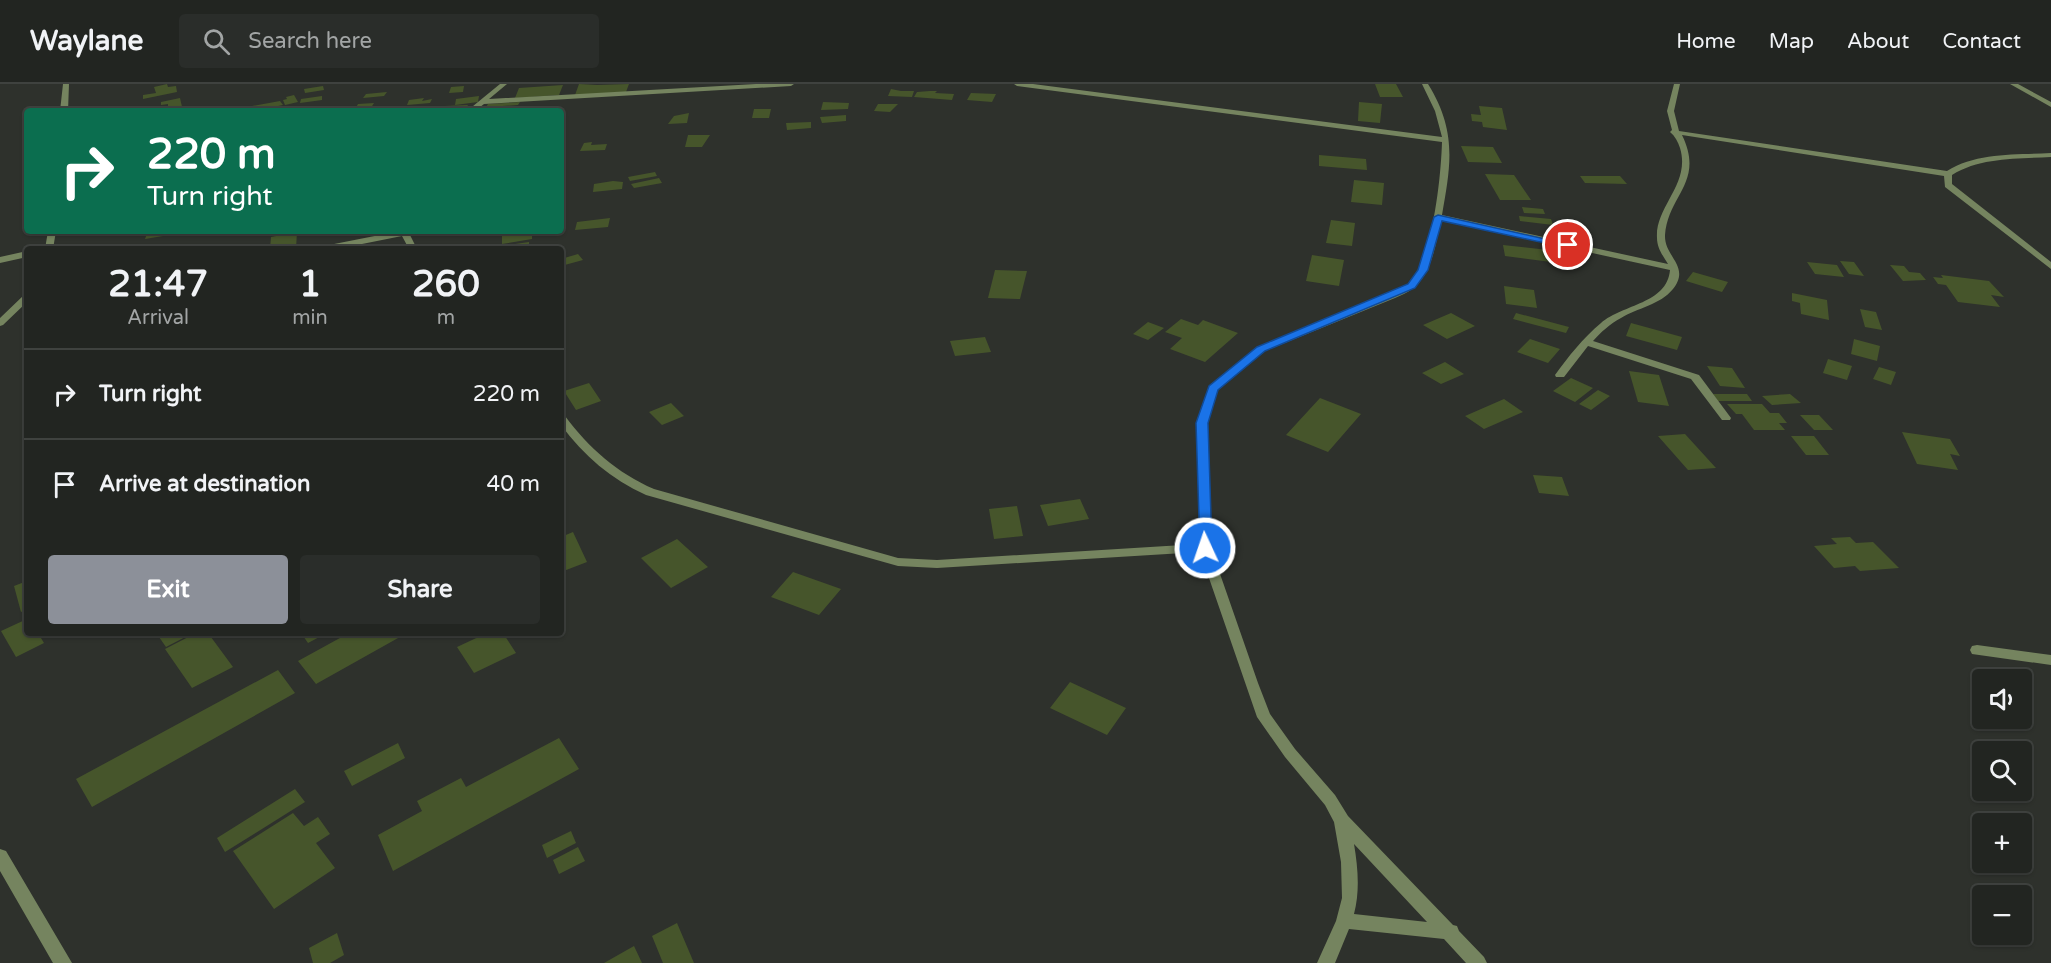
<!DOCTYPE html>
<meta charset="utf-8">
<style>
body{margin:0;font-family:"Varela Round",sans-serif;background:#2a2d2a;color:#f1f3f6;height:100vh;display:flex;flex-direction:column;font-size:22px;white-space:nowrap}
*{box-sizing:border-box;margin:0}
p{font-size:20px;color:#a2a5a5}
.icon{flex:none;width:33px;height:33px;fill:none;stroke:currentColor;stroke-width:2;stroke-linecap:round;stroke-linejoin:round}
.map{position:relative;flex:1;overflow:hidden}
.drawer{position:absolute;left:24px;top:162px;width:540px;height:390px;display:flex;flex-direction:column;background:#222521;border-radius:6px;box-shadow:0 2px 4px #0004,0 0 0 2px #3f423f}
.drawer>*{flex:none}
.guide{position:absolute;left:24px;top:24px;width:540px;height:126px;border-radius:6px;box-shadow:0 2px 4px #0004,0 0 0 2px #3f423f;background:#0b6e4f;color:#fff;overflow:hidden}
.tools{position:absolute;left:1972px;top:585px;display:grid;gap:12px}
.tools a{display:grid;place-items:center;width:60px;height:60px;border-radius:6px;background:#222521;box-shadow:0 2px 4px #0004,0 0 0 2px #3f423f;font-size:30px}
.pin{position:absolute;display:grid;place-items:center;width:51px;height:51px;color:#fff;margin:-26px;border:3px solid #fff;border-radius:50%;box-shadow:0 2px 6px #0007}
.me{position:absolute;width:66px;margin:-33px;rotate:357deg;stroke-linejoin:round;filter:drop-shadow(0 0 4px #0008)}
.turn{display:flex;align-items:center;gap:21px;height:126px;padding:0 24px;font-size:27px}
.turn .icon{width:78px;height:78px;stroke-width:2.5}
.turn b{display:block;font-size:42px;line-height:51px}
.eta{display:flex;justify-content:space-evenly;align-items:center;height:102px;text-align:center}
.eta b{font-size:36px;font-weight:700;line-height:42px}
.primary-button{display:flex;gap:12px;margin-top:auto;padding:12px 24px}
.primary-button a{flex:1;height:69px;border-radius:6px;background:#8c9099;color:#fff;font-size:24px;font-weight:700;line-height:69px;text-align:center}
.primary-button a+a{background:#2a2d2a;color:#f1f3f6}
ul{padding:0;list-style:none}
li{display:flex;align-items:center;gap:18px;height:90px;padding:0 24px;border-top:2px solid #3f423f}
li div{flex:1}
li b{display:block;font-size:22px}
li em{font-style:normal}
header{display:flex;align-items:center;gap:36px;box-sizing:border-box;height:84px;padding:0 30px;background:#222521;border-bottom:2px solid #3f423f}
header strong{font-size:28px}
nav{display:flex;gap:33px;margin-inline-start:auto;font-size:21px}
.search{width:420px;height:54px;background:#2a2d2a;display:flex;align-items:center;gap:15px;box-sizing:border-box;padding:0 21px;border-radius:6px;color:#a2a5a5;font-size:22px}
.map>svg:first-child{display:block}
.building{fill:#46552b}
.lines{fill:none;stroke-linecap:round;stroke-linejoin:round}
.street{fill:#75845f;fill-rule:evenodd}
.route{fill:#1a73e8;stroke:#114b97;stroke-width:1.5}
</style>
<header>
<strong>Waylane</strong>
<div class="search"><svg class="icon" aria-label="search" viewBox="0 0 24 24"><circle cx="10" cy="10" r="6"/><path d="M15 15l6 6"/></svg>Search here</div>
<nav><a>Home</a><a>Map</a><a>About</a><a>Contact</a></nav>
</header>
<div class="map">
<svg width="2051" height="879" viewBox="0 0 2051 879">
<rect width="100%" height="100%" fill="#2e312c"/>
<path class="building" d="M 167,0 L 168,3 L 176,2 L 177,8 L 143,15 L 143,11 L 156,9 L 154,3 Z
M 579,0 L 597,1 L 629,0 L 626,8 L 575,11 Z
M 1375,0 L 1396,0 L 1403,13 L 1380,13 Z
M 563,1 L 559,11 L 515,14 L 519,4 Z
M 323,2 L 324,6 L 305,9 L 304,5 Z
M 464,2 L 463,8 L 449,9 L 451,3 Z
M 891,5 L 901,7 L 914,7 L 912,13 L 888,12 Z
M 930,7 L 937,7 L 935,9 L 954,10 L 952,16 L 914,13 L 917,8 Z
M 387,8 L 384,12 L 363,14 L 366,10 Z
M 971,9 L 996,10 L 992,18 L 967,16 Z
M 294,11 L 298,18 L 285,21 L 283,16 L 287,15 L 286,13 Z
M 322,12 L 322,16 L 300,19 L 301,15 Z
M 479,12 L 478,18 L 455,21 L 456,15 Z
M 180,14 L 183,27 L 161,27 L 168,25 L 168,20 L 161,21 L 161,18 Z
M 424,14 L 422,17 L 432,15 L 430,19 L 407,21 L 409,16 Z
M 280,17 L 283,21 L 254,27 L 252,22 Z
M 520,18 L 518,21 L 486,23 L 488,20 Z
M 823,18 L 849,19 L 848,25 L 821,26 Z
M 1359,18 L 1382,20 L 1380,39 L 1358,37 Z
M 374,19 L 369,27 L 354,27 L 358,20 Z
M 878,20 L 898,20 L 890,28 L 874,27 Z
M 468,21 L 465,26 L 442,27 L 444,22 Z
M 1479,22 L 1502,24 L 1507,46 L 1483,43 L 1482,38 L 1472,37 L 1471,30 L 1481,31 Z
M 429,23 L 428,27 L 398,27 L 400,24 Z
M 754,25 L 771,25 L 769,34 L 752,34 Z
M 689,29 L 687,39 L 668,40 L 674,32 Z
M 846,31 L 846,37 L 822,39 L 820,33 Z
M 811,38 L 811,44 L 787,46 L 786,39 Z
M 688,51 L 710,51 L 702,63 L 685,63 Z
M 592,58 L 591,61 L 607,60 L 605,66 L 580,67 L 584,59 Z
M 1461,62 L 1493,63 L 1502,79 L 1468,78 Z
M 1319,71 L 1366,75 L 1367,86 L 1319,82 Z
M 655,88 L 657,92 L 630,97 L 628,93 Z
M 1485,90 L 1514,91 L 1531,116 L 1500,116 Z
M 1580,92 L 1620,92 L 1627,100 L 1585,99 Z
M 659,94 L 662,99 L 634,104 L 631,100 Z
M 1354,96 L 1384,99 L 1382,121 L 1351,118 Z
M 613,97 L 623,98 L 622,105 L 593,108 L 594,100 Z
M 1522,123 L 1543,125 L 1545,130 L 1524,129 Z
M 1519,132 L 1551,135 L 1553,141 L 1520,137 Z
M 610,134 L 608,143 L 575,146 L 577,138 Z
M 1331,136 L 1355,139 L 1352,162 L 1326,159 Z
M 148,147 L 187,147 L 187,148 L 145,155 Z
M 532,147 L 532,155 L 502,160 L 502,152 Z
M 297,148 L 296,165 L 270,165 L 271,153 Z
M 529,158 L 529,164 L 508,165 L 508,161 Z
M 1503,161 L 1548,166 L 1551,178 L 1505,172 Z
M 578,170 L 583,176 L 561,182 L 561,175 Z
M 1312,171 L 1344,176 L 1339,202 L 1306,197 Z
M 1840,177 L 1854,178 L 1864,192 L 1849,190 Z
M 1807,178 L 1837,181 L 1844,193 L 1815,190 Z
M 1890,181 L 1904,182 L 1909,188 L 1920,189 L 1926,196 L 1903,197 Z
M 995,186 L 1027,187 L 1020,215 L 988,214 Z
M 1693,188 L 1728,198 L 1722,208 L 1686,197 Z
M 1941,191 L 1989,197 L 2004,213 L 1991,211 L 2000,223 L 1958,218 L 1946,201 L 1938,200 L 1933,193 L 1943,194 Z
M 1504,202 L 1534,206 L 1537,224 L 1506,220 Z
M 1792,209 L 1827,216 L 1829,236 L 1801,230 L 1800,219 L 1792,217 Z
M 1860,225 L 1876,228 L 1882,246 L 1865,243 Z
M 1451,229 L 1475,242 L 1447,255 L 1423,241 Z
M 1516,229 L 1569,243 L 1566,249 L 1513,235 Z
M 1181,235 L 1198,241 L 1203,236 L 1238,249 L 1205,278 L 1170,265 L 1182,254 L 1165,248 Z
M 1148,238 L 1164,244 L 1148,256 L 1133,250 Z
M 1631,239 L 1682,253 L 1677,266 L 1626,252 Z
M 985,253 L 991,268 L 955,272 L 950,257 Z
M 1530,255 L 1560,265 L 1548,279 L 1517,268 Z
M 1854,255 L 1880,262 L 1877,277 L 1851,270 Z
M 1828,275 L 1852,282 L 1847,296 L 1823,289 Z
M 1445,278 L 1464,290 L 1441,300 L 1422,289 Z
M 1707,282 L 1732,284 L 1745,304 L 1720,302 Z
M 1879,283 L 1896,288 L 1891,301 L 1873,295 Z
M 1629,287 L 1659,291 L 1669,322 L 1638,318 Z
M 1571,294 L 1593,304 L 1575,318 L 1553,307 Z
M 589,299 L 601,317 L 576,326 L 564,307 Z
M 1598,306 L 1610,312 L 1591,326 L 1579,320 Z
M 1713,310 L 1747,310 L 1752,317 L 1718,317 Z
M 1790,310 L 1801,319 L 1772,321 L 1762,312 Z
M 1320,314 L 1361,330 L 1328,368 L 1286,351 Z
M 1504,315 L 1523,328 L 1484,345 L 1465,332 Z
M 671,319 L 684,332 L 662,341 L 649,328 Z
M 1727,320 L 1762,320 L 1770,329 L 1779,329 L 1787,339 L 1779,339 L 1785,346 L 1754,346 L 1742,330 L 1736,330 Z
M 1800,331 L 1819,331 L 1833,346 L 1814,346 Z
M 1902,348 L 1950,355 L 1960,372 L 1950,370 L 1958,386 L 1917,380 Z
M 1685,350 L 1716,384 L 1688,386 L 1658,352 Z
M 1791,352 L 1814,352 L 1829,371 L 1806,371 Z
M 1533,391 L 1562,393 L 1569,412 L 1539,409 Z
M 1080,415 L 1089,435 L 1048,442 L 1040,421 Z
M 1017,422 L 1023,452 L 994,455 L 989,425 Z
M 573,448 L 587,478 L 561,488 L 561,453 Z
M 1850,453 L 1856,459 L 1873,458 L 1899,484 L 1860,487 L 1855,482 L 1834,484 L 1814,462 L 1837,460 L 1831,454 Z
M 677,455 L 708,483 L 671,504 L 641,474 Z
M 793,488 L 841,505 L 819,531 L 771,513 Z
M 27,497 L 27,525 L 21,528 L 14,502 Z
M 27,535 L 27,549 L 38,549 L 44,559 L 16,573 L 1,547 Z
M 168,549 L 193,549 L 166,563 L 159,553 Z
M 196,549 L 208,549 L 233,583 L 192,604 L 165,565 Z
M 301,549 L 327,549 L 308,559 Z
M 349,549 L 407,549 L 316,600 L 298,577 Z
M 487,549 L 503,549 L 516,569 L 474,589 L 457,563 Z
M 278,586 L 295,609 L 92,723 L 76,695 Z
M 1070,598 L 1126,624 L 1107,651 L 1050,624 Z
M 559,654 L 579,685 L 393,787 L 378,751 L 422,727 L 417,717 L 461,694 L 466,703 Z
M 398,659 L 405,674 L 352,702 L 344,687 Z
M 295,705 L 305,718 L 225,768 L 217,754 Z
M 293,729 L 304,742 L 318,733 L 330,750 L 316,759 L 335,784 L 274,825 L 233,767 Z
M 571,747 L 576,759 L 547,774 L 542,761 Z
M 578,763 L 585,777 L 559,790 L 553,776 Z
M 677,839 L 694,879 L 663,879 L 652,852 Z
M 337,849 L 344,871 L 330,879 L 313,879 L 309,864 Z
M 634,862 L 642,879 L 604,879 Z"/>
<g class="lines">
<path class="street" d="M 63,0 L 69,0 L 68,27 L 60,27 Z
M 500,0 L 507,0 L 489,15 L 756,0 L 794,0 L 791,2 L 484,20 L 475,27 L 467,27 Z
M 1014,0 L 1033,0 L 1442,53 L 1435,27 L 1422,0 L 1428,0 C 1457,47 1451,80 1442,131 L 1668,180 C 1663,172 1657,164 1657,154 C 1655,122 1691,100 1680,64 C 1678,58 1675,52 1670,48 L 1672,46 L 1667,27 L 1674,0 L 1680,0 L 1674,27 L 1679,47 L 1947,87 C 1977,68 2016,71 2051,69 L 2051,73 C 2018,75 1981,73 1952,91 L 1952,100 L 2051,178 L 2051,185 L 1945,103 L 1944,92 L 1682,51 C 1705,98 1668,111 1665,151 C 1664,173 1691,182 1673,205 C 1660,221 1637,224 1621,234 C 1610,240 1601,248 1593,257 L 1699,291 L 1731,334 L 1730,336 L 1722,336 L 1691,295 L 1588,262 L 1564,293 L 1556,293 L 1555,291 C 1568,273 1583,254 1601,239 C 1623,220 1667,220 1670,186 L 1441,136 C 1436,158 1432,191 1412,205 C 1407,209 1401,211 1395,214 L 1265,267 L 1218,305 L 1207,339 L 1211,464 L 1258,599 L 1270,630 L 1295,665 L 1335,711 L 1348,732 L 1453,841 L 1457,842 L 1459,847 L 1484,873 L 1487,879 L 1466,879 L 1444,855 L 1349,845 L 1335,879 L 1317,879 L 1336,837 L 1342,814 L 1341,778 L 1334,738 L 1325,721 L 1285,673 L 1257,633 L 1200,468 L 937,484 L 898,482 L 646,411 C 611,395 584,372 561,341 L 561,331 L 565,332 C 589,364 617,389 654,405 L 898,474 L 937,476 L 1199,460 L 1197,339 L 1209,302 L 1257,263 L 1389,210 C 1396,207 1404,204 1409,199 C 1433,173 1441,93 1442,58 L 1017,2 ZM 1354,760 L 1427,838 L 1354,830 C 1360,807 1358,784 1354,760 Z
M 2010,0 L 2018,0 L 2051,18 L 2051,23 Z
M 48,147 L 56,147 L 53,165 L 45,165 Z
M 400,147 L 408,147 L 417,165 L 409,165 L 402,152 L 337,165 L 320,165 L 324,162 Z
M 27,167 L 27,173 L 0,179 L 0,173 Z
M 27,210 L 27,218 L 3,241 L 0,242 L 0,234 L 24,211 Z
M 1977,561 L 2051,571 L 2051,581 L 1972,570 L 1970,566 L 1972,562 Z
M 0,765 L 6,767 L 72,879 L 53,879 L 0,787 Z"/>
</g>
<path class="route" d="M 1438,131 L 1572,161 L 1568,164 L 1442,137 L 1428,186 L 1415,204 L 1265,267 L 1218,306 L 1208,339 L 1212,464 L 1210,467 L 1200,467 L 1196,339 L 1209,302 L 1257,263 L 1408,200 L 1418,186 L 1434,133 Z"/>
</svg>
<div class="tools">
<a><svg class="icon" aria-label="sound" viewBox="0 0 24 24"><path d="M4 9h4l5-4v14l-5-4H4zM17 9q2 3 0 6"/></svg></a>
<a><svg class="icon" aria-label="search" viewBox="0 0 24 24"><circle cx="10" cy="10" r="6"/><path d="M15 15l6 6"/></svg></a>
<a>+</a>
<a>−</a>
</div>
<div class="pin" style="left:1568px;top:161px;background:#d93025"><svg class="icon" aria-label="arrive" viewBox="0 0 24 24"><path d="M6 21V4h12l-3 4 3 4H6"/></svg></div>
<svg class="me" style="left:1205px;top:464px" viewBox="-20 -20 40 40"><circle r="17" fill="#1a73e8" stroke="#fff" stroke-width="3"/><path d="M0-11L8 9 0 5-8 9z" fill="#fff"/></svg>
<div class="guide">
<div class="turn"><svg class="icon" aria-label="right" viewBox="0 0 24 24"><path d="M7 20v-9h11M14 6l5 5-5 5"/></svg><div><b>220 m</b>Turn right</div></div>
</div>
<section class="drawer">
<div class="eta">
<div><b>21:47</b><p>Arrival</p></div>
<div><b>1</b><p>min</p></div>
<div><b>260</b><p>m</p></div>
</div>
<ul>
<li><svg class="icon" aria-label="right" viewBox="0 0 24 24"><path d="M7 20v-9h11M14 6l5 5-5 5"/></svg><div><b>Turn right</b></div><em>220 m</em></li>
<li><svg class="icon" aria-label="arrive" viewBox="0 0 24 24"><path d="M6 21V4h12l-3 4 3 4H6"/></svg><div><b>Arrive at destination</b></div><em>40 m</em></li>
</ul>
<div class="primary-button"><a>Exit</a><a>Share</a></div>
</section>
</div>
